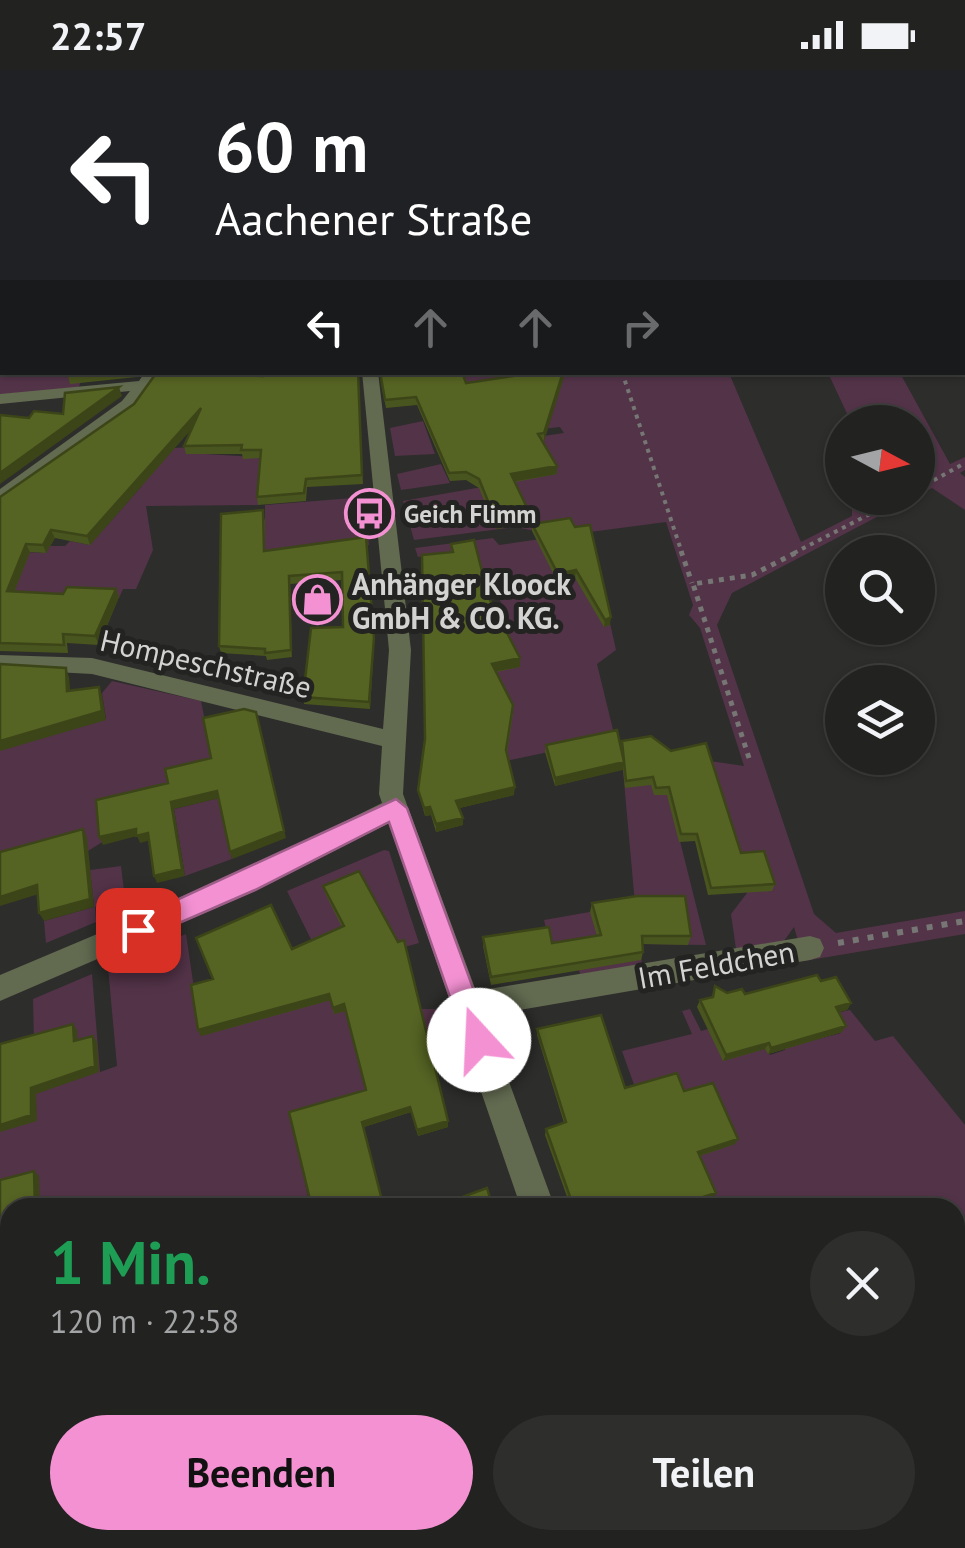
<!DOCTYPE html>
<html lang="de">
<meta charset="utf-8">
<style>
body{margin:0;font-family:"PT Sans",sans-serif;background:#2e2f2d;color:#f1f3f6;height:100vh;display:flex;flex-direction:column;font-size:38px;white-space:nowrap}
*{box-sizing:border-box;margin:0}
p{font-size:32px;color:#a2a4a5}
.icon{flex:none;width:55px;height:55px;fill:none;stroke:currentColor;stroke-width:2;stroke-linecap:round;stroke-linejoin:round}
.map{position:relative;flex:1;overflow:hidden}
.panel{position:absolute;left:0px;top:1128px;width:965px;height:352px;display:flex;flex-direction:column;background:#222220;border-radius:30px 30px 0 0;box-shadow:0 2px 8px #0004,0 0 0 2px #3f3f3e}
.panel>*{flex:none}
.banner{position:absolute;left:0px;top:0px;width:965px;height:305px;box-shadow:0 2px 8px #0004,0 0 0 2px #3f3f3e;background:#202124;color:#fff;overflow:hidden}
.needle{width:65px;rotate:97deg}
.tools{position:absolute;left:825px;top:335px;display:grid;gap:20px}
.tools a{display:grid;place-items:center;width:110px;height:110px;border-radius:50%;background:#222220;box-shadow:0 2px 8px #0004,0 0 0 2px #3f3f3e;font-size:50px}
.pin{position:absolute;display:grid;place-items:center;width:85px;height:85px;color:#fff;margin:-42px;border-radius:20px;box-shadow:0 5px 15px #0006}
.me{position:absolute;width:110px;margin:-55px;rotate:340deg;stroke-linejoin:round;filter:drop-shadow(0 0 8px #0008)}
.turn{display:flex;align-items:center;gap:35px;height:210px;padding:0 50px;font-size:45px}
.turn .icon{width:130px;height:130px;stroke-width:2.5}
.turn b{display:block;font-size:70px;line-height:85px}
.lanes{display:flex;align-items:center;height:95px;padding:0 50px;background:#0003;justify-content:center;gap:50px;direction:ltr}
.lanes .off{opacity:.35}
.round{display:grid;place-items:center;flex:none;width:105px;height:105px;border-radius:52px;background:#2e2f2d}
.head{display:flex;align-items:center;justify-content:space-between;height:170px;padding:0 50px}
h1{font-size:60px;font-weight:600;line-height:75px;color:#1e9e55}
.action{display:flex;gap:20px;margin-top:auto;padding:20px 50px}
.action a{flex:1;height:115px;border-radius:60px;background:#f491d3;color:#111;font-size:40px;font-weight:600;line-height:115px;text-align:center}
.action a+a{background:#2e2f2d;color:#f1f3f6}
.status{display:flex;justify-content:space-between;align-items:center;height:70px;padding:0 50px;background:#222220;direction:ltr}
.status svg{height:28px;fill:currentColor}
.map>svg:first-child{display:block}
.green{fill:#533348}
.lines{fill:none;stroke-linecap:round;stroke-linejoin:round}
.path-far4{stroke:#767674;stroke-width:2.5;stroke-dasharray:2.5 4;stroke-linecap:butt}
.path-far3{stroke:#767674;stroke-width:4;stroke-dasharray:4 5;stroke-linecap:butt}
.path-far2{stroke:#767674;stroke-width:5;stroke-dasharray:5 6;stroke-linecap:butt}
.path-far1{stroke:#767674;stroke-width:6;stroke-dasharray:6 9;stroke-linecap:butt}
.path{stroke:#767674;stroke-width:8;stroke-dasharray:8 11;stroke-linecap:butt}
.minor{fill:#626a50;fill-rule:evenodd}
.wall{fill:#49551e}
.shaded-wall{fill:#3c4518}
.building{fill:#556323;stroke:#3c4518;stroke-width:2.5}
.route{fill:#f491d3;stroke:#9f5e89;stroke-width:2.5}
.labels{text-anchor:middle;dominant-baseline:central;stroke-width:10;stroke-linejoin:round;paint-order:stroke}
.far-poi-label{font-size:25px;font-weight:bold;fill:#d3d4d2;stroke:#232421;text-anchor:start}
.poi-label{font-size:30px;font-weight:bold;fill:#d3d4d2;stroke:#232421;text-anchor:start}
.street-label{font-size:30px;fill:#d3d4d2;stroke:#232421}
</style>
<div class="status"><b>22:57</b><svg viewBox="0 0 49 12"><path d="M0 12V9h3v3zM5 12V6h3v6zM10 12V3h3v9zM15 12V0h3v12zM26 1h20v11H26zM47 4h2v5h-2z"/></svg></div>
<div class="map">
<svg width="965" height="1478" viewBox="0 0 965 1478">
<rect width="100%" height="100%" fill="#2d2d2b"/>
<path class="green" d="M 0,200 L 2,302 L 84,303 L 78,319 L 0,327 Z
M 210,302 L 304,303 L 205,384 L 271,388 L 258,435 L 146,436 L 153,480 L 136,519 L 123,519 L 119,528 L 71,525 L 45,532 L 0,518 L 5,481 L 46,483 L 50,476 L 65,476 L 70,471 L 90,475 L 141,417 L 155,379 L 211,376 L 206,311 Z
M 454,302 L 729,303 L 801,472 L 852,446 L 852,431 L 913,428 L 732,523 L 717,555 L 814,844 L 836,863 L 965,841 L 965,864 L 804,891 L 794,857 L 784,871 L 736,879 L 731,844 L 747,823 L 732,769 L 680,771 L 706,875 L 640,874 L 642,895 L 580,904 L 576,888 L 554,891 L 544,850 L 635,834 L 623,700 L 710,691 L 744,696 L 700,558 L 689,545 L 693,535 L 666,452 L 590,462 L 616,580 L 597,594 L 615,668 L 501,692 L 486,538 L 502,534 L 496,524 L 475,528 L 474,479 L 418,487 L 415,478 L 493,468 L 499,475 L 561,466 L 515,457 L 414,470 L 403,431 L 556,404 L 536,367 L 564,363 L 560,357 L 533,360 L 432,331 Z
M 828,303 L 900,303 L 950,394 L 965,387 L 965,400 L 960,403 L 965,407 L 965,440 L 932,418 L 918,425 L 918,352 L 851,352 Z
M 423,351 L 435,384 L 395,386 L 390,358 Z
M 441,394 L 450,413 L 401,420 L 397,404 Z
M 365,427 L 369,475 L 265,488 L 265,435 Z
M 112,611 L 201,631 L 212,686 L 244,664 L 261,661 L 272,706 L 172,728 L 88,781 L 0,790 L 0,664 L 106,649 L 102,623 Z
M 219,728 L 232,789 L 185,806 L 174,739 Z
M 384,780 L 389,781 L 419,873 L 369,887 L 342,926 L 367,1025 L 292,1048 L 310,1137 L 10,1138 L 10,1470 L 424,1470 L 407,1478 L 0,1478 L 0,1033 L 34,972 L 33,929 L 92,904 L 100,1002 L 117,996 L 108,897 L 186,864 L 201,966 L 339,926 L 287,821 Z
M 121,796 L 125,829 L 95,837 L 96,852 L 46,873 L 44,851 L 94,837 L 90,800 Z
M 418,939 L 441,939 L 454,979 L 432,985 Z
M 690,939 L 701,961 L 708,959 L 745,984 L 765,979 L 770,985 L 785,980 L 775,960 L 800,974 L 841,963 L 832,944 L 850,940 L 875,971 L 893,966 L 965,1055 L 965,1474 L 958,1478 L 679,1478 L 676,1470 L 955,1470 L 955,1138 L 717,1137 L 696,1087 L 735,1074 L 682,1026 L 636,1020 L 622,981 L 692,964 L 682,941 Z"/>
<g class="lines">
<path class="path-far4" d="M 60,0 L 64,2
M 588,0 L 593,2
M 102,2 L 112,0
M 134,2 L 143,0"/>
<path class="path-far3" d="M 622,302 L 682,483
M 918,419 L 965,393
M 794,483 L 901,428"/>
<path class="path-far2" d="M 681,481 L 692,513
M 749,688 L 693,514 L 752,505 L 799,481"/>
<path class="path-far1" d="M 838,873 L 965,851"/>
<path class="path" d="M 367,1478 L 384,1470"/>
<path class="minor" d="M 11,0 L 21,0 L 23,2 L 13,2 Z
M 962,166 L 965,167 L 965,175 L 962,174 Z
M 145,302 L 162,302 L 134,339 L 0,434 L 0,419 L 122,331 L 130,321 L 0,334 L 0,324 L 139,311 Z
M 362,302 L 378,302 L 411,580 L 403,724 L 476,921 L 810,866 L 820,869 L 824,878 L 820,887 L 810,890 L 485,946 L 555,1138 L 521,1138 L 389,753 L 255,821 L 0,931 L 0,905 L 237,805 L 382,733 L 379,724 L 382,676 L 92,604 L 0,599 L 0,585 L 92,588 L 383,659 L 389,580 Z
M 635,1470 L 675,1470 L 677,1478 L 637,1478 Z"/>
</g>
<path class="wall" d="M 67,302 L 141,302 L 137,307 L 70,314 Z
M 358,302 L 363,414 L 307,417 L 306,431 L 258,435 L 257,427 L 260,388 L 243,389 L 242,384 L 186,384 L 184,376 L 191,359 L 90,475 L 55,468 L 46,483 L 30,482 L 14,522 L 63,524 L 116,519 L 119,527 L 99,575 L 67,573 L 68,583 L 0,581 L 0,427 L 134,334 L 209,304 L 263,306 Z
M 379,302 L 462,302 L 466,313 L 564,307 L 543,372 L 557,404 L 515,412 L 530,454 L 496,459 L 479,418 L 466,410 L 450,411 L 417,335 L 386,338 Z
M 265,448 L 265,480 L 366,467 L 374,575 L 370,639 L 304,634 L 303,627 L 343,557 L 342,510 L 290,514 L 292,587 L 267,590 L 266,586 L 221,583 L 219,576 Z
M 570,448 L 610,555 L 604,557 L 575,508 L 557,511 L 532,461 L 532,454 Z
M 451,474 L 489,528 L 520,597 L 496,602 L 513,644 L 507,683 L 514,725 L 459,738 L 463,755 L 436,762 L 431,745 L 425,746 L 418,720 L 451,482 Z
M 622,671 L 775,814 L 772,821 L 708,825 L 695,771 L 679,772 L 667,725 L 654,725 L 651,715 L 625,718 L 623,699 L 555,716 L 545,682 L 546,675 L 621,680 Z
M 323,816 L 448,1057 L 418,1066 L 411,1042 L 364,1057 L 312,1138 L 366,1020 L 346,941 L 334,944 L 331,930 L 201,966 L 213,909 L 292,879 L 342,857 L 325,823 Z
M 592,833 L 691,866 L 688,875 L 642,874 L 643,882 L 641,890 L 491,915 L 483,876 L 483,867 L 552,873 L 597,866 L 590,842 Z
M 821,911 L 851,933 L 847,940 L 838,942 L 842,962 L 768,984 L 765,979 L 723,991 L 697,937 L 700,930 L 712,927 L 715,916 L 727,923 L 745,924 Z
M 537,959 L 625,1018 L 684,1021 L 735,1074 L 700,1086 L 713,1128 L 686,1136 L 686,1138 L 571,1138 L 545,1065 L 546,1059 L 564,1053 L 537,965 Z"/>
<path class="shaded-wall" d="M 563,302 L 564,307 L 544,372 L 544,363 Z
M 119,317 L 122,326 L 0,414 L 0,403 Z
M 201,338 L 203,346 L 90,475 L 87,466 Z
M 557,396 L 557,404 L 511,412 L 511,404 Z
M 531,446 L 530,454 L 496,459 L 496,451 Z
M 51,460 L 55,468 L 46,483 L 43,475 Z
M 26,474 L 30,482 L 11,530 L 7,521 Z
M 367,475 L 374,575 L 370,639 L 369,632 Z
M 576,500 L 575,508 L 557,511 L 558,504 Z
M 289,506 L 290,514 L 292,587 L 291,580 Z
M 116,519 L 119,527 L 99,575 L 95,566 Z
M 611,547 L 610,555 L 604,557 L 605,550 Z
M 520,588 L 520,597 L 492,602 L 492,594 Z
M 66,598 L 69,607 L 71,630 L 67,621 Z
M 99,617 L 102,625 L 106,650 L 0,681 L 0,671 Z
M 256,642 L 286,768 L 232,789 L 230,782 Z
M 624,692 L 623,700 L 555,716 L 555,708 Z
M 515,717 L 514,725 L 456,739 L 456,731 Z
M 217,721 L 220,728 L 174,739 L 185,806 L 157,813 L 154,806 L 171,732 Z
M 430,737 L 431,745 L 425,746 L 424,738 Z
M 463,748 L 463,755 L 436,762 L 436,754 Z
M 83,759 L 87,767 L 94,837 L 44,851 L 39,843 Z
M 136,759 L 148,763 L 151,770 L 140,773 L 137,766 L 103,775 L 99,767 Z
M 37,815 L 42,823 L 0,836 L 0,827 Z
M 329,924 L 331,930 L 201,966 L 198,960 Z
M 851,933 L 847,940 L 832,944 L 836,937 Z
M 344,934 L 346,941 L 334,944 L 333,938 Z
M 73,954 L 77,960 L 78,978 L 74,971 Z
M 846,956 L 842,962 L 768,984 L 771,978 Z
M 93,966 L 97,972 L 99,1002 L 36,1024 L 37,1051 L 0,1062 L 0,1055 L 31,1018 Z
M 769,973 L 765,979 L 723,991 L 726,985 Z
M 410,1037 L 411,1042 L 364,1057 L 362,1052 Z
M 448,1051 L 448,1057 L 418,1066 L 417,1060 Z
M 738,1069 L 735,1074 L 696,1087 L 698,1082 Z
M 34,1101 L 39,1106 L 40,1138 L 35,1138 Z
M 716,1123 L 713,1128 L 682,1137 L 684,1133 Z
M 10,1176 L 10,1182 L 1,1185 L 0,1179 Z"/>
<path class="building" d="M 232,0 L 499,0 L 495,2 L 497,2 L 219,2 Z
M 2,12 L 2,32 L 0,32 L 0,18 Z
M 0,43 L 2,43 L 2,101 L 0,102 Z
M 962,115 L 965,115 L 965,154 L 962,154 Z
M 2,176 L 2,207 L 0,208 L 0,178 Z
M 67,302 L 100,302 L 67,306 Z
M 157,302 L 204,302 L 203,304 L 263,306 L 264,302 L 358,302 L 362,405 L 306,409 L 304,423 L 257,427 L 261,380 L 241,380 L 242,375 L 184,376 L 201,338 L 87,466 L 51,460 L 43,475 L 26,474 L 7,521 L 63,524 L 67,517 L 116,519 L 95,566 L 63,564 L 64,575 L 0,573 L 0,427 L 134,334 Z
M 380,302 L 462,302 L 466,313 L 541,302 L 563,302 L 544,363 L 538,364 L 557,396 L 511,404 L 531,446 L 496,451 L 479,409 L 466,402 L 449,403 L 416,327 L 385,330 Z
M 119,317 L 0,403 L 0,345 L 29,348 L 34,341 L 63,344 L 65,323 Z
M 263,440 L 264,481 L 366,467 L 374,568 L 369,632 L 303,627 L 311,558 L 343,557 L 342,502 L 289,506 L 291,580 L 265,583 L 265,579 L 219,576 L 221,444 Z
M 570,448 L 575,457 L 590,455 L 611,547 L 605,550 L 576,500 L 558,504 L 532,454 Z
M 474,470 L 489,528 L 520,588 L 492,594 L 513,635 L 506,680 L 515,717 L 456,731 L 463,748 L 436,754 L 430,737 L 424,738 L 418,720 L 425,669 L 422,485 L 453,482 L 451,474 Z
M 0,594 L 66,598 L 67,621 L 99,617 L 102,641 L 0,671 Z
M 244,639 L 256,642 L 284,761 L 230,782 L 217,721 L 171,732 L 182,799 L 154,806 L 148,763 L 136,766 L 136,759 L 99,767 L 96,730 L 168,713 L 165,699 L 211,688 L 203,648 Z
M 617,660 L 624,692 L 555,708 L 546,675 Z
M 651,666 L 671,681 L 706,673 L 741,783 L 764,781 L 775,814 L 711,818 L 697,764 L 681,764 L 669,717 L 656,718 L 653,707 L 626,711 L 622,671 Z
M 83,759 L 90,829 L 39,843 L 37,815 L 0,827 L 0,782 Z
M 359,801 L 398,872 L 404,870 L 448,1051 L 417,1060 L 410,1037 L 362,1052 L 384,1138 L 312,1138 L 289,1042 L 366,1020 L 344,934 L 333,938 L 329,924 L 198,960 L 191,915 L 213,909 L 196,868 L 271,835 L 292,879 L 344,856 L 323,816 Z
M 637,826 L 685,826 L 691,866 L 642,866 L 643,882 L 491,907 L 483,867 L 549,857 L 552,873 L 601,865 L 592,833 Z
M 817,905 L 821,911 L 836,907 L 851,933 L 836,937 L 846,956 L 771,978 L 769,973 L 726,985 L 700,930 L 713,927 L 715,916 L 727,923 L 742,919 L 745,924 Z
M 601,945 L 625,1018 L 677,1003 L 684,1021 L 713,1013 L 738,1069 L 698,1082 L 716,1123 L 684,1133 L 686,1138 L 574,1138 L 546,1059 L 566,1052 L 537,959 Z
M 73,954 L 74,971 L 93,966 L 95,996 L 31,1018 L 31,1045 L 0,1055 L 0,974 Z
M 34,1101 L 35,1138 L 10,1138 L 10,1176 L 0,1179 L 0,1110 Z
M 487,1118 L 493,1138 L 444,1138 L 443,1134 Z"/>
<path class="route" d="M 396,729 L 407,738 L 492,970 L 488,978 L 479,982 L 469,978 L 465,970 L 389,752 L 255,820 L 147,867 L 129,867 L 126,860 L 129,852 Z"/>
<defs>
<symbol id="bus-ring" viewBox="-11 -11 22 22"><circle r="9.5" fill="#232421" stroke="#f491d3" stroke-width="1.5"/><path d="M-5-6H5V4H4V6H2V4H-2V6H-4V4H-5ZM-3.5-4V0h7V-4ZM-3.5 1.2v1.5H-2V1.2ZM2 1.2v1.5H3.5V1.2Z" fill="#f491d3"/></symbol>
<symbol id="shop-ring" viewBox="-11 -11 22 22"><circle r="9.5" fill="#232421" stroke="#f491d3" stroke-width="1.5"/><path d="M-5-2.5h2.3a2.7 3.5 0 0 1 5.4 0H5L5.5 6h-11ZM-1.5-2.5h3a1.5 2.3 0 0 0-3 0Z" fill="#f491d3"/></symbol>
</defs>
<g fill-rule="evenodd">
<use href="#bus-ring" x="342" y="416" width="55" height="55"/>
<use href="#shop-ring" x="290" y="502" width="55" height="55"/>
</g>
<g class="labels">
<g class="far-poi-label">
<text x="404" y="444">Geich Flimm</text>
</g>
<g class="poi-label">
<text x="352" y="513">Anhänger Kloock<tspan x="352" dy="34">GmbH &amp; CO. KG.</tspan></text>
</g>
<g class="street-label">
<text transform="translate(206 593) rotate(13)">Hompeschstraße</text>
<text transform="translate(716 894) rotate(-10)">Im Feldchen</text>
</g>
</g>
</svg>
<div class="tools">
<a><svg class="needle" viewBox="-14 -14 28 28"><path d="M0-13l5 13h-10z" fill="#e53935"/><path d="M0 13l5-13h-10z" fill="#a2a4a5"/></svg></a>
<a><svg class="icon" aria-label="search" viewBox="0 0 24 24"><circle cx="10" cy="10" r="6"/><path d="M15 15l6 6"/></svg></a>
<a><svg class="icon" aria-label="layers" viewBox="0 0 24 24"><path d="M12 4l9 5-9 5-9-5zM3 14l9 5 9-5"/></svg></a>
</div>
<div class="pin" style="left:138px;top:860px;background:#d93025"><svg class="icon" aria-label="arrive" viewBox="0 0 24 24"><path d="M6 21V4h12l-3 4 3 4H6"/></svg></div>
<svg class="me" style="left:479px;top:970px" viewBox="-20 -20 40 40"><circle r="19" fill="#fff"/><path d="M0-13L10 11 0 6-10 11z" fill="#f491d3"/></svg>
<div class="banner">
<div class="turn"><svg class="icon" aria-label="left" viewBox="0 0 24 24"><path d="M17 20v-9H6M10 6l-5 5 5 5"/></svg><div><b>60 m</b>Aachener Straße</div></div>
<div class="lanes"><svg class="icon" aria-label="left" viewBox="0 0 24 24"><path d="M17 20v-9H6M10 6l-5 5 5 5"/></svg><svg class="icon off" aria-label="ahead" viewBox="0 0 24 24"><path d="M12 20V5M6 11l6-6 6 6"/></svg><svg class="icon off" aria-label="ahead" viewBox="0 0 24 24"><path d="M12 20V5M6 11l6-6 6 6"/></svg><svg class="icon off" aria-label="right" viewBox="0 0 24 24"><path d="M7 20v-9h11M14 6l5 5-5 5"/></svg></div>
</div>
<section class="panel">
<div class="head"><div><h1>1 Min.</h1><p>120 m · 22:58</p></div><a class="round"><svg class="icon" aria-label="close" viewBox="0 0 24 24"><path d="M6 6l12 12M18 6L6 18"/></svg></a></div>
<div class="action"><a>Beenden</a><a>Teilen</a></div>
</section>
</div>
